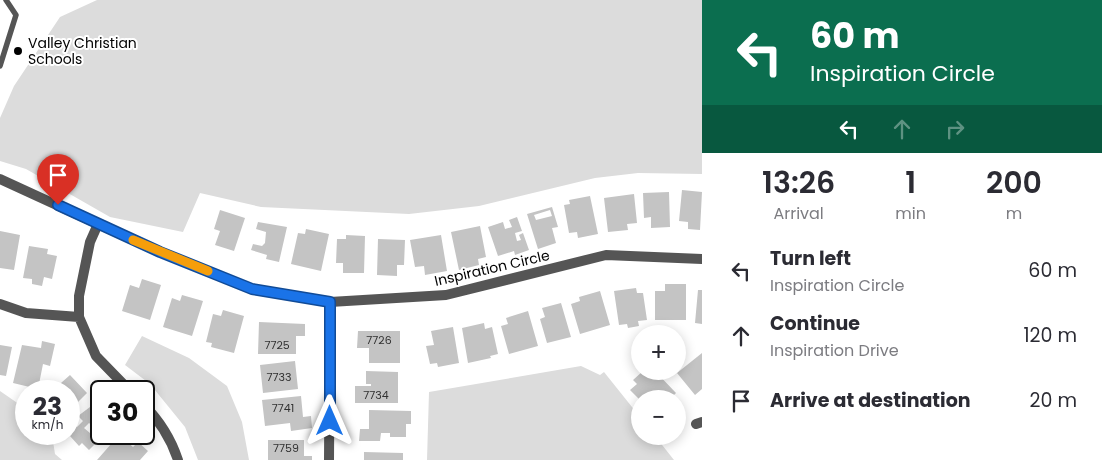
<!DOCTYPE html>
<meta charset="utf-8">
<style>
body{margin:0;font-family:Poppins,sans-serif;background:#f7f7f7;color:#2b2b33;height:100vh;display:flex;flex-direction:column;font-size:19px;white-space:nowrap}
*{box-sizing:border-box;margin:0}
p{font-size:16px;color:#7c7c81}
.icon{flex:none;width:28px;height:28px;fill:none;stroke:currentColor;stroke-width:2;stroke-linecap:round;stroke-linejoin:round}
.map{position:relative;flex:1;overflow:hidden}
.drawer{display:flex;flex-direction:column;background:#fff;width:400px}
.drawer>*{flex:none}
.hud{background:#0b6e4f;color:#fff;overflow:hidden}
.tools{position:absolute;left:631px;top:325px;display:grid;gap:10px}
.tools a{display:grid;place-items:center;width:55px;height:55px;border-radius:50%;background:#fff;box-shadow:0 2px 12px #0003;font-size:25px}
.speed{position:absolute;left:15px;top:380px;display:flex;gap:10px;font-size:25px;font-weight:700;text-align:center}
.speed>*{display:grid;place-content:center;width:65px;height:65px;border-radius:50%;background:#fff;box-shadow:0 2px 12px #0003;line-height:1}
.speed small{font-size:12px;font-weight:400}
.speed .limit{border:2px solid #111;border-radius:8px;background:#fff;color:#111}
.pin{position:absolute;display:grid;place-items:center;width:42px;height:42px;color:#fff;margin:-51px -21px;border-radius:50% 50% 50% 0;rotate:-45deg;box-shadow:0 0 5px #0007}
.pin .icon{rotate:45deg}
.me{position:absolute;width:55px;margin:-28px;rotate:0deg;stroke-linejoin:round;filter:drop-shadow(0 0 4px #0008)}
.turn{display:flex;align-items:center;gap:18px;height:105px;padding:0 25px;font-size:22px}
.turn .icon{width:65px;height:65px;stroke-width:2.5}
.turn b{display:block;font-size:35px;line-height:42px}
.lanes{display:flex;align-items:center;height:48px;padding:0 25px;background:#0003;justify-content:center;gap:25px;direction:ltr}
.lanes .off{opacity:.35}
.eta{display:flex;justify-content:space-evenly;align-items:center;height:85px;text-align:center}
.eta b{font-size:30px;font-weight:600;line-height:35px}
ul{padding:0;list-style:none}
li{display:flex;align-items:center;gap:15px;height:65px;padding:0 25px}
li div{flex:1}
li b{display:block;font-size:19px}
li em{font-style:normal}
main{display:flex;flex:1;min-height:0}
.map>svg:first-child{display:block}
.green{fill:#dcdcdc}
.building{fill:#c4c4c4;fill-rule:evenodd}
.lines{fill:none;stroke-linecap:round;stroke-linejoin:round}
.lane{stroke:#555;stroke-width:5.5}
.street{stroke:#555;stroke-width:10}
.route-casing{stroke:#114b97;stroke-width:12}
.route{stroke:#1a73e8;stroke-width:9}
.slow{stroke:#f59e0b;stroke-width:9}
.poi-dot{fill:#000;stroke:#fff;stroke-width:2}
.labels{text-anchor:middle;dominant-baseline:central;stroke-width:4;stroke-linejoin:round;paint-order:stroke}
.number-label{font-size:11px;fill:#313131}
.poi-label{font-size:14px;fill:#000;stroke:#fff;text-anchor:start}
.street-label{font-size:14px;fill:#000;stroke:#fff}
</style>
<main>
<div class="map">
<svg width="702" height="460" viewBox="0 0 702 460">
<rect width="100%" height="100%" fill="#fff"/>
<path class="green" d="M 97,0 L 702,0 L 702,174 L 638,173 L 595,178 L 479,206 L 409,214 L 261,207 L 200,193 L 183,232 L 110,217 L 26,169 L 0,161 L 0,118 L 14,86 L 60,17 Z
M 142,336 L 189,358 L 227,386 L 242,422 L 249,460 L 198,460 L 185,427 L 150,384 L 125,365 Z
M 581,366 L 600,375 L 604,372 L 640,417 L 640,436 L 655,436 L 674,460 L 427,460 L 429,392 Z
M 0,391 L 26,409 L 26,434 L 52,435 L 55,454 L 62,460 L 0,460 Z"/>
<path class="building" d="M 682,190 L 702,192 L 700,230 L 688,229 L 688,222 L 679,221 Z
M 669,192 L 670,227 L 651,228 L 651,217 L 644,218 L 643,193 Z
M 634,194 L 637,223 L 627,224 L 628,230 L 608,232 L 604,198 Z
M 590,196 L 598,234 L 578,238 L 577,232 L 569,233 L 564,205 L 570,204 L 569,200 Z
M 552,207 L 558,227 L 552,228 L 556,243 L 538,249 L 527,214 ZM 550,210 L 552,216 L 536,220 L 534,215 Z
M 220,210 L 245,218 L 234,251 L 215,245 L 220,231 L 214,229 Z
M 517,217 L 522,231 L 515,233 L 517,241 L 521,240 L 519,235 L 523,233 L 529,250 L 515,255 L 514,251 L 498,256 L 488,227 L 503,222 L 505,229 L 512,227 L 509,220 Z
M 258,222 L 287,227 L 279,262 L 266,259 L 267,255 L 251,250 L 253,244 L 262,246 L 265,243 L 266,232 L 256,229 Z
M 480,226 L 486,257 L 478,259 L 479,265 L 459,270 L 451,232 Z
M 306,229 L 329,234 L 321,271 L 291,264 L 298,233 L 305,234 Z
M 0,231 L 20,235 L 14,270 L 0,268 Z
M 346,235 L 365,236 L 364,273 L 343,273 L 343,263 L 336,263 L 337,239 L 346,239 Z
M 441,235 L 447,271 L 425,275 L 424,266 L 415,267 L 410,240 Z
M 378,239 L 405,240 L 404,265 L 397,265 L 397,276 L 377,275 Z
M 29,246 L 48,249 L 47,254 L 57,256 L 52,279 L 44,277 L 42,286 L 32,284 L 32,279 L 23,278 Z
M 142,279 L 161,285 L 150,320 L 122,311 L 130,285 L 139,288 Z
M 665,284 L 686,284 L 686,320 L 655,320 L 655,291 L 665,291 Z
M 636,288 L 637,293 L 643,293 L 647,320 L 638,321 L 639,326 L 628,328 L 627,324 L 619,325 L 614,291 Z
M 698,290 L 702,290 L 702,324 L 695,323 Z
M 600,291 L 610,325 L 580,334 L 571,304 L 580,301 L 579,297 Z
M 182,295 L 203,301 L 192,336 L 163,327 L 172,298 L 180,301 Z
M 561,303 L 571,337 L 547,343 L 540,319 L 545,317 L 542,308 Z
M 223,310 L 244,316 L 234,353 L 211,347 L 212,343 L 206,342 L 213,314 L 221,316 Z
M 528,311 L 538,346 L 509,354 L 501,326 L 508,324 L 506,318 Z
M 259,322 L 305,324 L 305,336 L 296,336 L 296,354 L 258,354 Z
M 484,323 L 485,329 L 492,327 L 498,354 L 490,356 L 491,358 L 468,363 L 462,328 Z
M 453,327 L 459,363 L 438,367 L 437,363 L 430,364 L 426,346 L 434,345 L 431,331 Z
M 358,331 L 400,331 L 400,363 L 369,363 L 369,348 L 357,348 Z
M 42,341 L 55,344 L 50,366 L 43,364 L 38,389 L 13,383 L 22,345 L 41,348 Z
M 0,345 L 12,347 L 6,376 L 0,375 Z
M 702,353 L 702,389 L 695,395 L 677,373 Z
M 295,361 L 298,389 L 263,393 L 260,365 Z
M 366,371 L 398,372 L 398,403 L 355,403 L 355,386 L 371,386 L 371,384 L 366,384 Z
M 643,371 L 655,371 L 676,393 L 670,399 L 639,399 L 630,390 L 637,384 L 633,380 Z
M 70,375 L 87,393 L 69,411 L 69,391 L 52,391 Z
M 301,396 L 303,417 L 311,416 L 312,428 L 291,431 L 290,423 L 265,426 L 262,400 Z
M 90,407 L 99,416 L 93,422 L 98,427 L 101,424 L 101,434 L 105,434 L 89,450 L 82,443 L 79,446 L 70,436 L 72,434 L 69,427 L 73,423 L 77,427 L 83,421 L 78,416 ZM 89,423 L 95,428 L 90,433 L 84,428 Z
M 369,410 L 411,411 L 411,424 L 406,424 L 406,437 L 390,437 L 390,433 L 381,433 L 380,441 L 359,441 L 360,429 L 369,429 Z
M 119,435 L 133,447 L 138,442 L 148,451 L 140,460 L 97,460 Z
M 268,440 L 304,440 L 304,456 L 312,456 L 312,460 L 268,460 Z
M 364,452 L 403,453 L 403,460 L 364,460 Z"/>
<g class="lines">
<path class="lane" d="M 0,66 L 16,15 L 6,0"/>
<path class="street" d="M 0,179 L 98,224
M 0,304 L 26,313 L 79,317
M 130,391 L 96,356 L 79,317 L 79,296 L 90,242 L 98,224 L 160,252 L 252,289 L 330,302 L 446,295 L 606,255 L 702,259
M 144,405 C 160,421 171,439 178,460
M 696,424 L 702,422
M 329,460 L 330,302"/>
</g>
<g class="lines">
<defs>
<path id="route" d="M 58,205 L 160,252 L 252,289 L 330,302 L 330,421"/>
</defs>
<use href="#route" class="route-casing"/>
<use href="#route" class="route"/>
<path class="slow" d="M 133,240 L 208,271"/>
</g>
<circle class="poi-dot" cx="18" cy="51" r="5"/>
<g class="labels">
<g class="number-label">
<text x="379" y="340">7726</text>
<text x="277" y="345">7725</text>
<text x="279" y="377">7733</text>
<text x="376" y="395">7734</text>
<text x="283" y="408">7741</text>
<text x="286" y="448">7759</text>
</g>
<g class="poi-label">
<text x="28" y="43">Valley Christian<tspan x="28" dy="16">Schools</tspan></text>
</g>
<g class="street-label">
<text transform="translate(492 268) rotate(-13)">Inspiration Circle</text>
</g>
</g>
</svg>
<div class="tools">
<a>+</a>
<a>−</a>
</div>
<div class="speed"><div>23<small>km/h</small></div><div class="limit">30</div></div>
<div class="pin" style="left:58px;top:205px;background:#d93025"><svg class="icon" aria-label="arrive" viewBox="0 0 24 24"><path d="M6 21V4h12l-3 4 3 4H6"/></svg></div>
<svg class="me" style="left:330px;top:421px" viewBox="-20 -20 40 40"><path d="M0-17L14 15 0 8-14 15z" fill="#1a73e8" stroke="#fff" stroke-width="4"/></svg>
</div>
<section class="drawer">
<div class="hud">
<div class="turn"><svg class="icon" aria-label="left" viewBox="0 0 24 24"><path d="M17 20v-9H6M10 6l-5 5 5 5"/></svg><div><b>60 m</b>Inspiration Circle</div></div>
<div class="lanes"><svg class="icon" aria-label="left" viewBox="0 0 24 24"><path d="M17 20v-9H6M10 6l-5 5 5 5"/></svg><svg class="icon off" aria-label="ahead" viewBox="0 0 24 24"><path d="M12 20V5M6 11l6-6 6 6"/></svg><svg class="icon off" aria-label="right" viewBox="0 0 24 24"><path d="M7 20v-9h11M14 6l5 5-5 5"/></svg></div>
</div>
<div class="eta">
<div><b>13:26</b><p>Arrival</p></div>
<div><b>1</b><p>min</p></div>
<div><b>200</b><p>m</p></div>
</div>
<ul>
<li><svg class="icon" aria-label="left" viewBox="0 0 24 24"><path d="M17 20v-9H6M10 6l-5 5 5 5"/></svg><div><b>Turn left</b><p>Inspiration Circle</p></div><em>60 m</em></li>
<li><svg class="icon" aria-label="ahead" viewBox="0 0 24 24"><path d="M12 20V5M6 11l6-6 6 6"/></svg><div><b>Continue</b><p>Inspiration Drive</p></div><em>120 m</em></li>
<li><svg class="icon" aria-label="arrive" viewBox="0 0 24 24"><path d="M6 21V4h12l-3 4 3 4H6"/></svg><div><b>Arrive at destination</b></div><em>20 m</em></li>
</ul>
</section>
</main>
